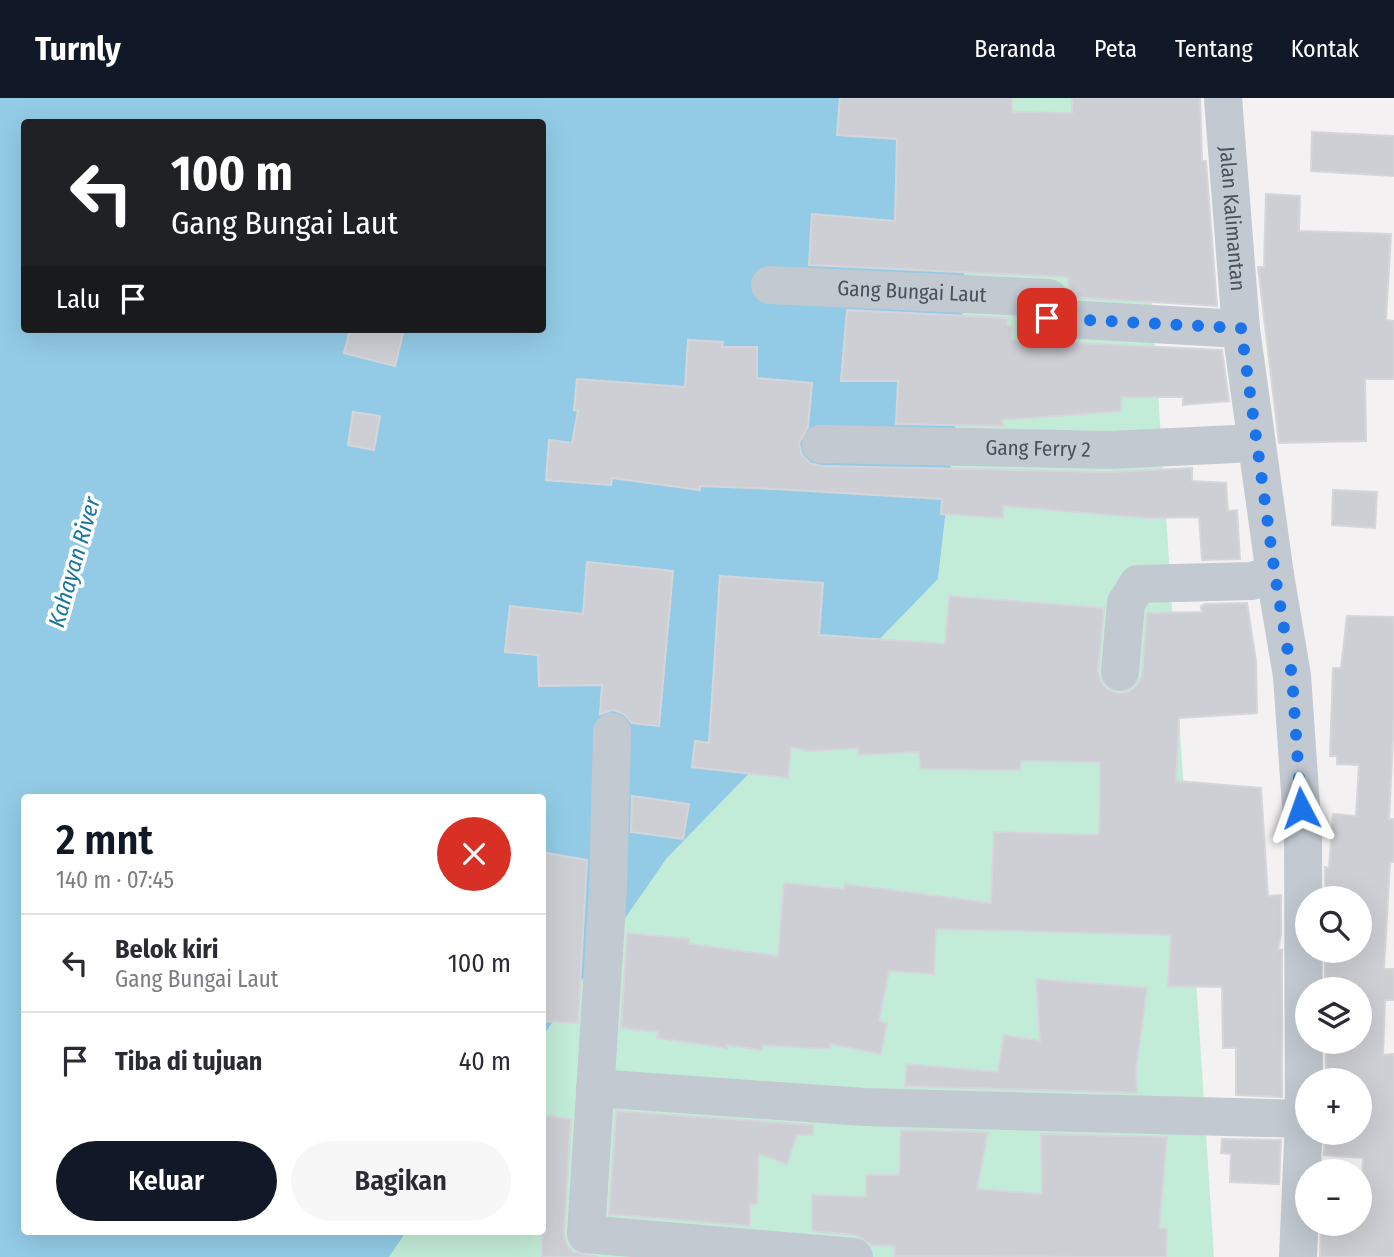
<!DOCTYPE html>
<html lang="id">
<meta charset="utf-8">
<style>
body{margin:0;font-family:"Fira Sans Condensed",sans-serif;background:#f7f7f7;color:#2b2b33;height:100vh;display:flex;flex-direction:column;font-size:26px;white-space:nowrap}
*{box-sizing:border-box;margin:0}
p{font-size:23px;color:#7c7c81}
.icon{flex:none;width:38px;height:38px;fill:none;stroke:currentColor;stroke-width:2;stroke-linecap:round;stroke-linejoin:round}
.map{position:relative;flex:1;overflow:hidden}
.drawer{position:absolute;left:21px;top:696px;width:525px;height:441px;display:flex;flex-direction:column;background:#fff;border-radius:7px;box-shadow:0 7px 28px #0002}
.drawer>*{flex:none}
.top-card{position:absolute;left:21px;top:21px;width:525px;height:214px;border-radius:7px;box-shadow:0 7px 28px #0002;background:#202124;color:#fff;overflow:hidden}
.tools{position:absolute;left:1295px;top:788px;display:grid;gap:14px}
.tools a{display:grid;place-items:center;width:77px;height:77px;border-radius:50%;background:#fff;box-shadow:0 7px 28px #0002;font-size:35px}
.pin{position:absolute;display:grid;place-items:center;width:60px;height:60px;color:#fff;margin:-30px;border-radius:14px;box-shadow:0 4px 10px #0006}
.me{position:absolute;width:77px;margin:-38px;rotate:356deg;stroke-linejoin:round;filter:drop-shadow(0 0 5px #0008)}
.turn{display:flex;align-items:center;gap:24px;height:147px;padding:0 35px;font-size:32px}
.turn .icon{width:91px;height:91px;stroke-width:2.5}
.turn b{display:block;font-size:49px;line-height:60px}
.then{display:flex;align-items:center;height:66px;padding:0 35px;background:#0003;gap:14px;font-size:26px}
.round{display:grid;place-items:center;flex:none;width:74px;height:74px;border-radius:37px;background:#f7f7f7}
.head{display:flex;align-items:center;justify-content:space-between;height:119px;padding:0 35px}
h1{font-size:42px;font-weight:600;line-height:52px;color:#111827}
.primary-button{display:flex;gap:14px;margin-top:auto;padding:14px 35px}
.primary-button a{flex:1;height:80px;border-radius:42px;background:#111827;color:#fff;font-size:28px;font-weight:600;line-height:80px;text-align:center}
.primary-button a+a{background:#f7f7f7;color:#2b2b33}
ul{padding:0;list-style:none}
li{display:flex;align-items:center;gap:21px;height:98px;padding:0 35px;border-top:2px solid #e1e1e2}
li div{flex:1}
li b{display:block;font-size:26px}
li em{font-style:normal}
header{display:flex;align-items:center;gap:42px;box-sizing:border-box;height:98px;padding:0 35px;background:#111827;color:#fff}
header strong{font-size:33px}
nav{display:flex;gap:38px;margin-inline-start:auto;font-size:24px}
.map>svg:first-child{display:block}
.green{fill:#c3ecd8}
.water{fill:#93cbe6;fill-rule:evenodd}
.building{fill:#cecfd5;stroke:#d5d6db;stroke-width:2}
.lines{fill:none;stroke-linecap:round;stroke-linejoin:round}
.minor{stroke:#c2c9d1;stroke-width:38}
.route{stroke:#1a73e8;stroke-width:12;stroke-dasharray:0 21.6}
.labels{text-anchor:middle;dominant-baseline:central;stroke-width:7;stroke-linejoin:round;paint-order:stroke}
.street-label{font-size:21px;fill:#4a515d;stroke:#fff}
.water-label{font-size:23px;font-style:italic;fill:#1775a2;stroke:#fff}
</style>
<header>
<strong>Turnly</strong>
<nav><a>Beranda</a><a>Peta</a><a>Tentang</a><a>Kontak</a></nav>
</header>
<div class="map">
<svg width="1394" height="1159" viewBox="0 0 1394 1159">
<rect width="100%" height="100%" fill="#f3f1f1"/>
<path class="green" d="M 972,0 L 1139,0 L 1214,1159 L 389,1159 L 406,1134 L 542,1134 L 543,938 L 667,760 L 938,481 L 959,297 Z"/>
<path class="water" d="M 0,0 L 972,0 L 959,297 L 938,481 L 667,760 L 543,938 L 542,700 L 24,700 L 24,1134 L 406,1134 L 389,1159 L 0,1159 ZM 24,24 L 542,24 L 542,231 L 24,231 Z"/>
<path class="building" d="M 840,0 L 1012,0 L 1012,14 L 1072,15 L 1072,0 L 1200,0 L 1202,63 L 1206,63 L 1217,208 L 1070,199 L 1068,179 L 809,167 L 812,116 L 895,123 L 897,41 L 837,37 Z
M 1312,34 L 1394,38 L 1394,78 L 1311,73 Z
M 1266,96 L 1300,98 L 1299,133 L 1391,136 L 1386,222 L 1394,223 L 1394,281 L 1365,281 L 1366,343 L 1279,345 L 1258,169 L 1264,169 Z
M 847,212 L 1008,220 L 1007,227 L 1012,228 L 1011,242 L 1222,252 L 1229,303 L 1183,307 L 1183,299 L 1121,299 L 1121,313 L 1002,322 L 1003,328 L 896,326 L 898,283 L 841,283 Z
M 350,231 L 404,231 L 395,268 L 344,255 Z
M 688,242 L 723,244 L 722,249 L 757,249 L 757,280 L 812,285 L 808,329 L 799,345 L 802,357 L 810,365 L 821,368 L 1109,374 L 1192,370 L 1192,383 L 1226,385 L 1228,413 L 1237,412 L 1240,461 L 1202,462 L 1199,419 L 1147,420 L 1003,408 L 1003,420 L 941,416 L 942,401 L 775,391 L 700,388 L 700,392 L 612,380 L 611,387 L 546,382 L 549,342 L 572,345 L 578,313 L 574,312 L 577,281 L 685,289 Z
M 353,314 L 380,318 L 374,352 L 348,347 Z
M 1333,392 L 1377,394 L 1375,430 L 1332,427 Z
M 587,464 L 673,473 L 659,628 L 632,625 L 624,616 L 613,612 L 600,616 L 602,587 L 539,588 L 538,557 L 505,554 L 510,508 L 583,516 Z
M 720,478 L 823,485 L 819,537 L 945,546 L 949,498 L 1104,510 L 1098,573 L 1101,584 L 1107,591 L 1119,596 L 1130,593 L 1137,587 L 1142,577 L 1147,515 L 1202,514 L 1201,508 L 1205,506 L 1247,505 L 1256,562 L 1257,615 L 1179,620 L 1176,683 L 1261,690 L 1268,798 L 1281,797 L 1281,836 L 1278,852 L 1282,852 L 1282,999 L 1236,997 L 1236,950 L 1223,950 L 1222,889 L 1168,888 L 1171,837 L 936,831 L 934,876 L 889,873 L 879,923 L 887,925 L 881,956 L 830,946 L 830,951 L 762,947 L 762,952 L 727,947 L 727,950 L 657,940 L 658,934 L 621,930 L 627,835 L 689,841 L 689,846 L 778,858 L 784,785 L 844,791 L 845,786 L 991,805 L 994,734 L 1099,737 L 1100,664 L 1021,663 L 1020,672 L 920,671 L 919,654 L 858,657 L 858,650 L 811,653 L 791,649 L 788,680 L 692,669 L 695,643 L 709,645 Z
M 1347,518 L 1394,519 L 1394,621 L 1389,721 L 1394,721 L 1394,764 L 1390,764 L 1384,871 L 1394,871 L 1394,902 L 1385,902 L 1383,957 L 1394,956 L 1394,1159 L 1320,1159 L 1321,1125 L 1360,1125 L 1363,1060 L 1324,1057 L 1325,1034 L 1360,1034 L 1360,979 L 1326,978 L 1326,943 L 1360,943 L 1360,891 L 1325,891 L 1325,852 L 1360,852 L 1360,800 L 1325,800 L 1325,769 L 1329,770 L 1333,716 L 1356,718 L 1359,667 L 1337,666 L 1337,658 L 1330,658 L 1333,570 L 1341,570 Z
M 632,698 L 689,706 L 683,741 L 631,734 Z
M 542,754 L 587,762 L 578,925 L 542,923 Z
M 1036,881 L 1147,890 L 1136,972 L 1137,995 L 905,988 L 907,966 L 998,974 L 1004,937 L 1040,943 Z
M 616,1013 L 813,1027 L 813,1037 L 797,1037 L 787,1066 L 759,1056 L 757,1106 L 750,1106 L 750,1128 L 609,1116 Z
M 542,1017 L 571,1021 L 564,1135 L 566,1145 L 573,1154 L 598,1159 L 542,1159 Z
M 901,1032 L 988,1034 L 977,1091 L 1042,1096 L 1041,1036 L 1167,1039 L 1159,1130 L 1167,1131 L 1166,1159 L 895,1158 L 895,1148 L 872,1147 L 856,1137 L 812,1133 L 812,1097 L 866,1099 L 866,1077 L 899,1077 Z
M 1222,1041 L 1281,1042 L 1279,1086 L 1230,1084 L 1231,1056 L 1221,1055 Z"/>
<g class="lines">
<g class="minor">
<path id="s1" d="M 1223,0 L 1241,231 L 1275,477 L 1292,578 L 1303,737 L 1304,1021 L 1298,1159"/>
<path id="s2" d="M 770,187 L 1049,200 L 1047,220 L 1241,231"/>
<path id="s3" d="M 821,346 L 1109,352 L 1256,345"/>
<path d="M 1120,574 L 1126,505 L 1138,486 L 1251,483 L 1275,477"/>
<path d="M 612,634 L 608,791 L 586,1136 L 854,1159"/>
<path d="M 595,990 L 864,1009 L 1304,1021"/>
</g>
</g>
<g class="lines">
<path class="route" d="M 1047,220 L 1241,230 L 1275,477 L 1292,578 L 1301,710"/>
</g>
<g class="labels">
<g class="street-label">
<text stroke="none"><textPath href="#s1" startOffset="121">Jalan Kalimantan</textPath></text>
<text stroke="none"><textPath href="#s2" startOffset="142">Gang Bungai Laut</textPath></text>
<text stroke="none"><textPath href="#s3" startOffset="217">Gang Ferry 2</textPath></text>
</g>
<g class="water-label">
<text transform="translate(74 464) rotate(-74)">Kahayan River</text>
</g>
</g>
</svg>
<div class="tools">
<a><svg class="icon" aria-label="search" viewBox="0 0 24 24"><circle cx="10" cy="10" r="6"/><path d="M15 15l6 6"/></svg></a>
<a><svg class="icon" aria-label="layers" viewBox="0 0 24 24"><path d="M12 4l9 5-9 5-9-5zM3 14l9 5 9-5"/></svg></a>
<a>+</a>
<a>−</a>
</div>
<div class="pin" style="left:1047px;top:220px;background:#d93025"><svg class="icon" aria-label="arrive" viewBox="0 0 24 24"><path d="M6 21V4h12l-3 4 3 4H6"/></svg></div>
<svg class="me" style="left:1301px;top:710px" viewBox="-20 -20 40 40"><path d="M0-17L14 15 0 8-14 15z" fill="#1a73e8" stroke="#fff" stroke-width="4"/></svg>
<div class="top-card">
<div class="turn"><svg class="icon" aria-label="left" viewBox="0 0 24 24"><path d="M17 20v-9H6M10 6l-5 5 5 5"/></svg><div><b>100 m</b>Gang Bungai Laut</div></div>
<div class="then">Lalu<svg class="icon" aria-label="arrive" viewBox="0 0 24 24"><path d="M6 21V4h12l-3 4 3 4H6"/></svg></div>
</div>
<section class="drawer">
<div class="head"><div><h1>2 mnt</h1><p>140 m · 07:45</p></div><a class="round" style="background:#d93025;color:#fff"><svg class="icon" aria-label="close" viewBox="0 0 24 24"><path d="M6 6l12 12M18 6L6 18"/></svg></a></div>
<ul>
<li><svg class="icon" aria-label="left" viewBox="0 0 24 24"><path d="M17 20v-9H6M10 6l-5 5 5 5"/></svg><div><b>Belok kiri</b><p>Gang Bungai Laut</p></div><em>100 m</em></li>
<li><svg class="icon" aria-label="arrive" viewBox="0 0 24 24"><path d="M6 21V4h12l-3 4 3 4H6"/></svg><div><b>Tiba di tujuan</b></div><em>40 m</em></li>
</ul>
<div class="primary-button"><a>Keluar</a><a>Bagikan</a></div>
</section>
</div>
